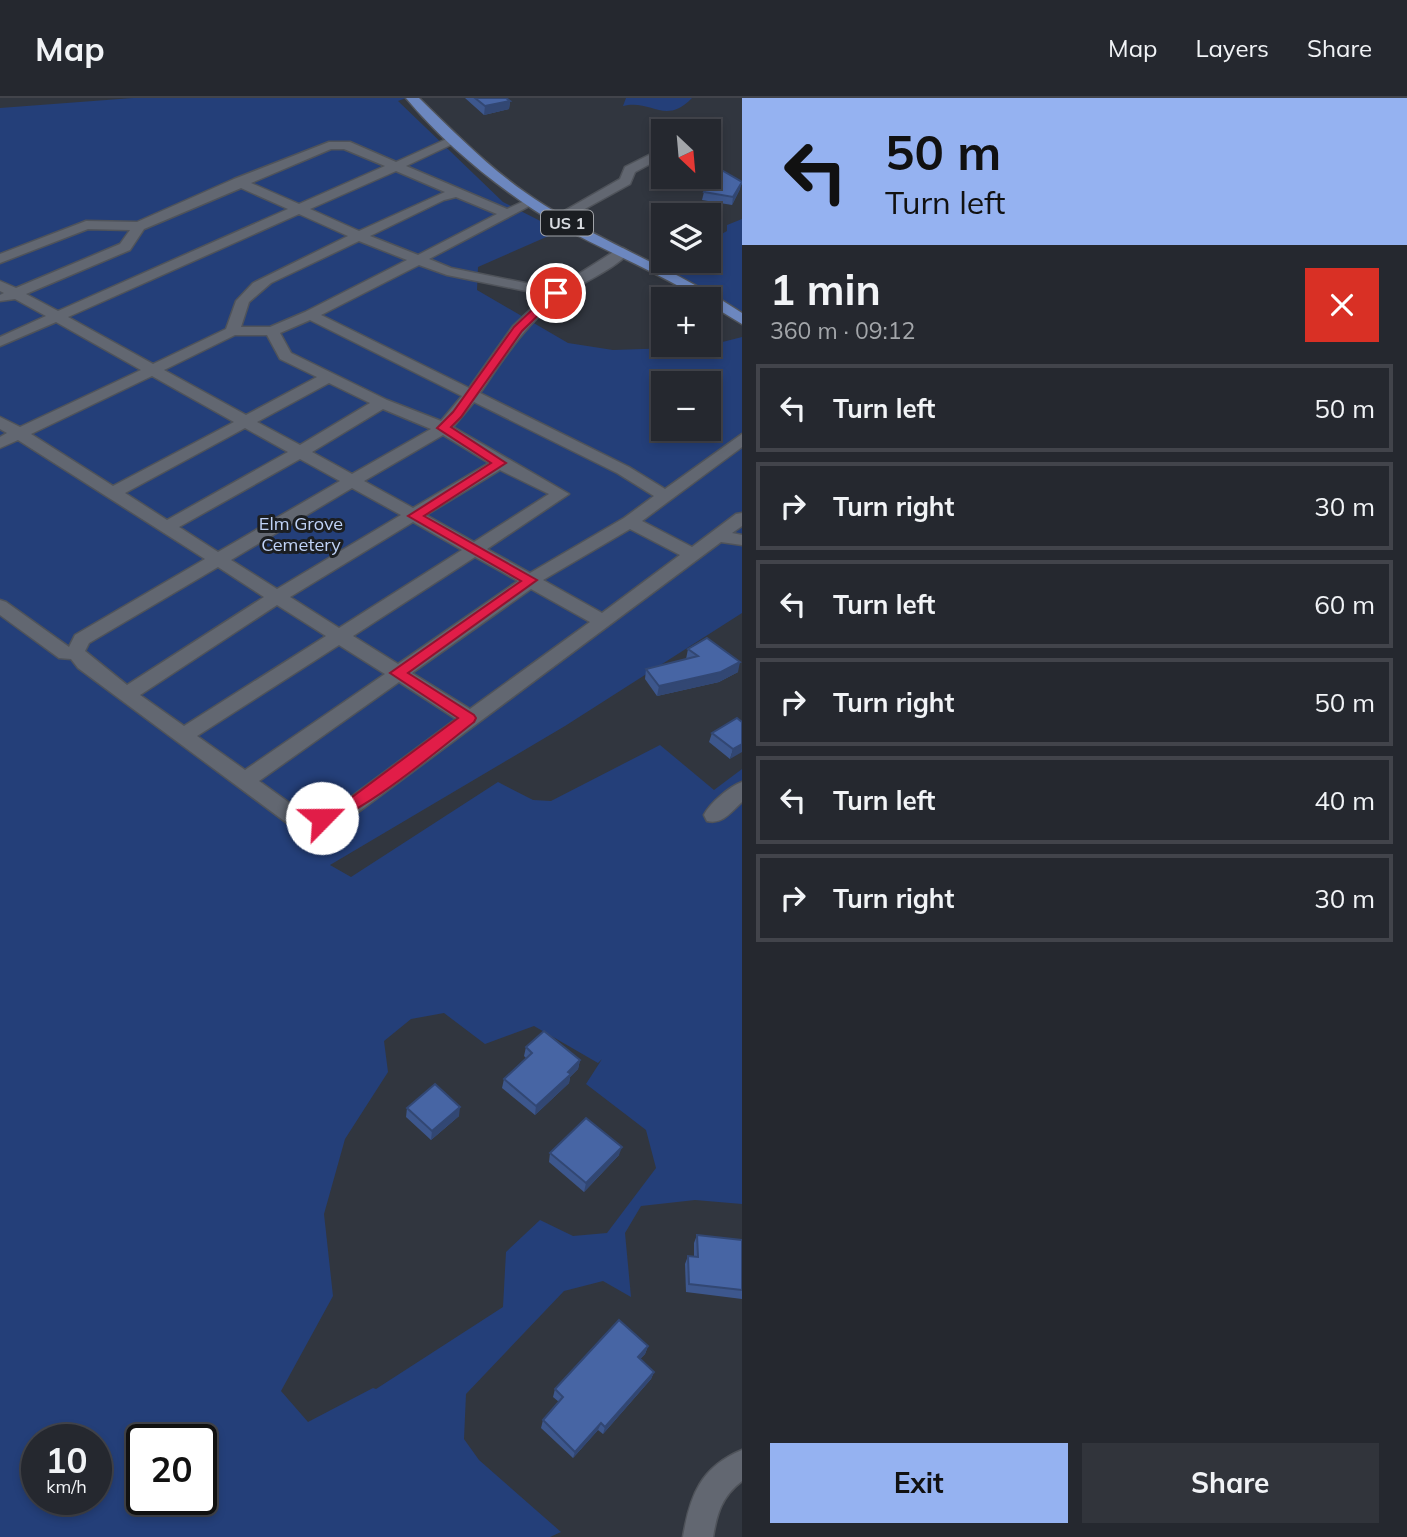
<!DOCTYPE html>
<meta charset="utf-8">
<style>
body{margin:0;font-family:Mulish,sans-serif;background:#31343b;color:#f1f3f6;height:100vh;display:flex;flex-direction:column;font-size:26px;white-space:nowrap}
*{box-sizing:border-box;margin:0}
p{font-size:23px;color:#a3a6aa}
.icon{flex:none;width:38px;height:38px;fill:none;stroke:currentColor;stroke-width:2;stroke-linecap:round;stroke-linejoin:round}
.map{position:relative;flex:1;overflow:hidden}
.drawer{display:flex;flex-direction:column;background:#25282f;width:665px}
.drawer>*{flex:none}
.guide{background:#95b2f1;color:#111;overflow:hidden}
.needle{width:46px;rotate:154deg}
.fabs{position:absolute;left:651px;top:21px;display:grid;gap:14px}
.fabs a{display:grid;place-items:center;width:70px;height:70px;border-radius:0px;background:#25282f;box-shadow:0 4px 10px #0003,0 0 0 2px #42444b;font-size:35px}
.speed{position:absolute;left:21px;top:1326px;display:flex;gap:14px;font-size:35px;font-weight:700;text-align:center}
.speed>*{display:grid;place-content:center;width:91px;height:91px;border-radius:50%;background:#25282f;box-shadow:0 4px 10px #0003,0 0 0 2px #42444b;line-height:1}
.speed small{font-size:18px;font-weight:400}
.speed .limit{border:4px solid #111;border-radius:10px;background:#fff;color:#111}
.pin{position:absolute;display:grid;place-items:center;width:60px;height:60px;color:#fff;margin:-30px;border:4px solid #fff;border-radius:50%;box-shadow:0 2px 7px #0007}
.me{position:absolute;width:77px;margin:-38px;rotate:67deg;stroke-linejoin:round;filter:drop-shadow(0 0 5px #0008)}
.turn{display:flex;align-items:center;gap:24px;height:147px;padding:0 28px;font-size:32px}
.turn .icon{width:91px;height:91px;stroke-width:2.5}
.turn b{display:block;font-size:49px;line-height:60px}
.round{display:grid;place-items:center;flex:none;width:74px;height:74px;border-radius:0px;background:#31343b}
.overview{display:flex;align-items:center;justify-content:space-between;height:119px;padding:0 28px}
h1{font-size:42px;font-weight:700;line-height:52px}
.action{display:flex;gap:14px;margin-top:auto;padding:14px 28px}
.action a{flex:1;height:80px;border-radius:0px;background:#95b2f1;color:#111;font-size:28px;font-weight:700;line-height:80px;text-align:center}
.action a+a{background:#31343b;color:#f1f3f6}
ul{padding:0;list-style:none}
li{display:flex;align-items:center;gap:21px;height:88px;margin:0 14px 10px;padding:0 14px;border:4px solid #42444b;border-radius:0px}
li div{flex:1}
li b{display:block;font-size:26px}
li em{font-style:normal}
header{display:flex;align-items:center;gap:42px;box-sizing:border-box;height:98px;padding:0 35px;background:#25282f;border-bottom:2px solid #42444b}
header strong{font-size:33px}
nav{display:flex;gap:38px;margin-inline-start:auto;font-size:24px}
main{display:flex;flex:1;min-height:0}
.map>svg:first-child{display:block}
.green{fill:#243f79;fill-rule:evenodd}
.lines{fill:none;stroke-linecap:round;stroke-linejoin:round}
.minor-casing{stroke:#4f535a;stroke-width:3}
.major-casing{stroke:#4f535a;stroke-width:3}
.minor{fill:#626771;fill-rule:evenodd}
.major{fill:#6c87bf;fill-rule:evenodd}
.wall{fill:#3d578d}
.shaded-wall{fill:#324773}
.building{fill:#4765a4;stroke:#324773;stroke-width:2}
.route{fill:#e11d48;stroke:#92132f;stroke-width:2}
.labels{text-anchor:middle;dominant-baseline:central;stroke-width:6;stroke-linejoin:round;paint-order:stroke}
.shield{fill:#1b1e22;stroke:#a0a3a8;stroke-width:2}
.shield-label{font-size:16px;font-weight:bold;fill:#d9dce1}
.park-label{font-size:18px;fill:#c0d3f7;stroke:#1b1e22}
</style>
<header>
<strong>Map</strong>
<nav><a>Map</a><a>Layers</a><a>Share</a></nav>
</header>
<main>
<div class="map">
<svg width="742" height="1439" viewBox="0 0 742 1439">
<rect width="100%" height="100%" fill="#31363f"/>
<path class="green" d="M 133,0 L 406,0 L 398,3 L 503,104 L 560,133 L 478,169 L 477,192 L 568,245 L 613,252 L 703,249 L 742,239 L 742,515 L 565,628 L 330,767 L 351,779 L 498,684 L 533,702 L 551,703 L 660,647 L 714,692 L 742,671 L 742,1106 L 695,1102 L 641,1108 L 625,1135 L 631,1199 L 603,1183 L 564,1193 L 466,1296 L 464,1341 L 479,1362 L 561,1434 L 550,1439 L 0,1439 L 0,10 ZM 663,285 L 709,285 L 709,331 L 663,331 ZM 444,915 L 485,946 L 534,928 L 598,965 L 602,961 L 586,986 L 646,1032 L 656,1070 L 607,1135 L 573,1138 L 540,1122 L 506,1154 L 503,1209 L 376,1291 L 373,1290 L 308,1324 L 281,1293 L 333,1198 L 324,1116 L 345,1041 L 388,974 L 384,943 L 411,921 ZM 37,1342 L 96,1342 L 96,1402 L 37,1402 ZM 142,1342 L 201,1342 L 201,1402 L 142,1402 Z
M 626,0 L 692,0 C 665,28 652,1 623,8 Z
M 742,121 L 742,222 L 722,207 L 651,168 L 664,163 L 709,163 L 709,143 L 727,133 L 727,127 Z"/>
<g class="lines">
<defs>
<path id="minor" d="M 715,28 L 721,32 L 709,38 L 709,33 L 704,33 Z
M 451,39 L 461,42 L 406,68 L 507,111 L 531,100 L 537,104 L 429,161 L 451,170 L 555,191 L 618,151 L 623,150 L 630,154 C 612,173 582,184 561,199 C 526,225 504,260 480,295 L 629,369 L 665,391 L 742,336 L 742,349 L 642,423 L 692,449 L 736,416 L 742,415 L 742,428 L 732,435 L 742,437 L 742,447 L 721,444 L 357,715 C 337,723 313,734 291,728 L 78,570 L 71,561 L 59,560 L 0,517 L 0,502 L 6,504 L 69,549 L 75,537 L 205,461 L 18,342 L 0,350 L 0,339 L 7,335 L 0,331 L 0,319 L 20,329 L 141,272 L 56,224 L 0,248 L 0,239 L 46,218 L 15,201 L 0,203 L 0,197 L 4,195 L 0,193 L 0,183 L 16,190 L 120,146 L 130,132 L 88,131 L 0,165 L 0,156 L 86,123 L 137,124 L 234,81 L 329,44 L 350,44 L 396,64 ZM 331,51 L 344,51 L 385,68 L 299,106 L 251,85 ZM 396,73 L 445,94 L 359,133 L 310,111 ZM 241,90 L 288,111 L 58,213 L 26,196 L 130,152 L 144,131 ZM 456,99 L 497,116 L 418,157 L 370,138 L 444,102 ZM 299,116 L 348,138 L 253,185 L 236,203 L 226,231 L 153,266 L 68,219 ZM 359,143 L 407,162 L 305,214 L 270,229 L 241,229 L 249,204 L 271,185 ZM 419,167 L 447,177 L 546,197 L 513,228 L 469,290 L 321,217 ZM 310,222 L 462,298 L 441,323 L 387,302 L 291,255 L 280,235 ZM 235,237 L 267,237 L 280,261 L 317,279 L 246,317 L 164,272 ZM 152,278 L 234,324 L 113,388 L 31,336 ZM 329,285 L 370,305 L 300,347 L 257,324 ZM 474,304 L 617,375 L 654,398 L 624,420 L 530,475 L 487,451 L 569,396 L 453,329 ZM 383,311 L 431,331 L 352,376 L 312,354 ZM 245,330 L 288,354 L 167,422 L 125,395 ZM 443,337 L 489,365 L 413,410 L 364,383 ZM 300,361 L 340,383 L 218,454 L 179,429 ZM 500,372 L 549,396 L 474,444 L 426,417 ZM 352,390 L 401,417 L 277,491 L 231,462 ZM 413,424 L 462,452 L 339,530 L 290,499 ZM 630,431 L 680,457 L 602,515 L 543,482 ZM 475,459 L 518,483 L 398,566 L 353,538 ZM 218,469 L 264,499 L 127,587 L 85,553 L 89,545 ZM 531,491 L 590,524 L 470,611 L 412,575 ZM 277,507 L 326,538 L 184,628 L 140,597 ZM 339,547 L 385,576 L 245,672 L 197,638 ZM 399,584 L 456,621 L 343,705 L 321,712 L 302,714 L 259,683 Z
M 663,50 L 663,59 L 635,74 L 630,86 L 563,123 L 553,123 L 552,120 L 620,81 L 625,69 Z
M 742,684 L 742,704 C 731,714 722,727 707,723 L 704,717 C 710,705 729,689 742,684 Z
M 742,1352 L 742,1383 C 722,1398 717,1415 713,1439 L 683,1439 C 690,1397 701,1369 742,1352 Z"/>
<path id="major" d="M 406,0 L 419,0 C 458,38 497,78 544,107 C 601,143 665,168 723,203 L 742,215 L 742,226 L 709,206 L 709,201 L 701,201 C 655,173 605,153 558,127 C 504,95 446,48 406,0 Z"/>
</defs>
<use href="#minor" class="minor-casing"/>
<use href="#major" class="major-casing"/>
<use href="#minor" class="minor"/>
<use href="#major" class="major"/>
</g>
<path class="wall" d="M 465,0 L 506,0 L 510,3 L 509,11 L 484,17 Z
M 740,91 L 732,107 L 702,102 L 704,94 Z
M 688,551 L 738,574 L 719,584 L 657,598 L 645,581 L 646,571 L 686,561 Z
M 742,624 L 730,661 L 709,644 L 712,635 Z
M 526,949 L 580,962 L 578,971 L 570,979 L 569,985 L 535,1017 L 502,990 L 504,981 L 526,960 L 524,958 Z
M 407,1010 L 459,1018 L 431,1042 L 406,1019 Z
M 550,1055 L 619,1057 L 584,1094 L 549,1064 Z
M 697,1137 L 742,1142 L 742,1201 L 686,1194 L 685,1166 L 688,1158 L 694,1159 L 694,1145 Z
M 648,1248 L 645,1256 L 640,1261 L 654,1274 L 651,1281 L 603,1336 L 598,1332 L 573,1360 L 541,1330 L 543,1322 L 559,1304 L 553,1299 L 555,1291 Z"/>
<path class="shaded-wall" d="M 510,3 L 509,11 L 484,17 L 485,8 Z
M 742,84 L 740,91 L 732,107 L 733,99 Z
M 740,564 L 738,574 L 719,584 L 657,598 L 659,588 Z
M 742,646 L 742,654 L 730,661 L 733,651 Z
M 580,962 L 578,971 L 570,979 L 569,985 L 535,1017 L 536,1008 Z
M 460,1009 L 459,1018 L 431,1042 L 432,1033 Z
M 622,1049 L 619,1057 L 584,1094 L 586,1085 Z
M 648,1248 L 645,1256 L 635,1266 L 638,1259 Z
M 654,1274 L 651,1281 L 603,1336 L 605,1329 Z
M 601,1325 L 598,1332 L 573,1360 L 575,1354 Z"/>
<path class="building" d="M 475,0 L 506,0 L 510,3 L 485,8 Z
M 718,70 L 742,84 L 733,99 L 704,94 Z
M 707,540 L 740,564 L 721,574 L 659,588 L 646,571 L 698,558 L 688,551 Z
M 737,620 L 742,624 L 742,646 L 733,651 L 712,635 Z
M 544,933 L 580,962 L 568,974 L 571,976 L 536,1008 L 504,981 L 532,955 L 526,949 Z
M 435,986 L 460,1009 L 432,1033 L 407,1010 Z
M 586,1020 L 622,1049 L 586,1085 L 550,1055 Z
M 697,1137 L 742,1142 L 742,1192 L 689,1186 L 688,1158 L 698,1159 Z
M 619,1222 L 648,1248 L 638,1259 L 654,1274 L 605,1329 L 601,1325 L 575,1354 L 543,1322 L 563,1299 L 555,1291 Z"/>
<path class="route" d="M 552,193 L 561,195 L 522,233 L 461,319 L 451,329 L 506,365 L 424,418 L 537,482 L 408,575 L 474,617 L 476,620 L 474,624 C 448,644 344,733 316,724 L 314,720 L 316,716 L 344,705 L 458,620 L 390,575 L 521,483 L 408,418 L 491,365 L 437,330 L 453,314 L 514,229 Z"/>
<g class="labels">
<rect class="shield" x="541" y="112.5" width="52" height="25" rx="5"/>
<g class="shield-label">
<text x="567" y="125">US 1</text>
</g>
<g class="park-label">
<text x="301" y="425">Elm Grove<tspan x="301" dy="21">Cemetery</tspan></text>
</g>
</g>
</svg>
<div class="fabs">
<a><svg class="needle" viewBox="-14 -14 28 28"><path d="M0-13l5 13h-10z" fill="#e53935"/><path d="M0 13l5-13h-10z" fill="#a3a6aa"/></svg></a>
<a><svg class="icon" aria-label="layers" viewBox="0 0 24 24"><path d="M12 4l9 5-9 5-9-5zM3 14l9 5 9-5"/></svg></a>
<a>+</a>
<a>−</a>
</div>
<div class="speed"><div>10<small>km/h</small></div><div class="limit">20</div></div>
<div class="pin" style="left:556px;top:195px;background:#d93025"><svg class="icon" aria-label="arrive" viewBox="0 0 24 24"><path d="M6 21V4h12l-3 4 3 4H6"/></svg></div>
<svg class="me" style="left:322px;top:720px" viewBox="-20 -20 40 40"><circle r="19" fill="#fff"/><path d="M0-13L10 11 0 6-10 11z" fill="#e11d48"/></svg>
</div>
<section class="drawer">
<div class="guide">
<div class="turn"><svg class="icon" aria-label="left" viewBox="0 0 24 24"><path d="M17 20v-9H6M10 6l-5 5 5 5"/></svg><div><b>50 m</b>Turn left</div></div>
</div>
<div class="overview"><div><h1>1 min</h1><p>360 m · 09:12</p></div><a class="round" style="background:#d93025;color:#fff"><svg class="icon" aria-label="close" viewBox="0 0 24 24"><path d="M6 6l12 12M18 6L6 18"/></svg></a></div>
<ul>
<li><svg class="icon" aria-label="left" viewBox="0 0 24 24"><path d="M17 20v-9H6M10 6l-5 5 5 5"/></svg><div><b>Turn left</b></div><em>50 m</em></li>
<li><svg class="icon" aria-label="right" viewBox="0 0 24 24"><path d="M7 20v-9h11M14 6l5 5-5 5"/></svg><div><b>Turn right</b></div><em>30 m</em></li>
<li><svg class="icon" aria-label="left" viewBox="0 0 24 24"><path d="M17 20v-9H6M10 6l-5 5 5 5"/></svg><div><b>Turn left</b></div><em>60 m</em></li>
<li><svg class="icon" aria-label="right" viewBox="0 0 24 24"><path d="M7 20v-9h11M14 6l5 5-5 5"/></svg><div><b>Turn right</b></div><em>50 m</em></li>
<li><svg class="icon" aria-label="left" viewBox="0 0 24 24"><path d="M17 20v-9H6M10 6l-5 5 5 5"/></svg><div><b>Turn left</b></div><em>40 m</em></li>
<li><svg class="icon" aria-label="right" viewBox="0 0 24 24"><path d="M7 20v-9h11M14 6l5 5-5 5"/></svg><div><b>Turn right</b></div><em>30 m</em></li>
</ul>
<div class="action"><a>Exit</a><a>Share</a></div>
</section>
</main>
